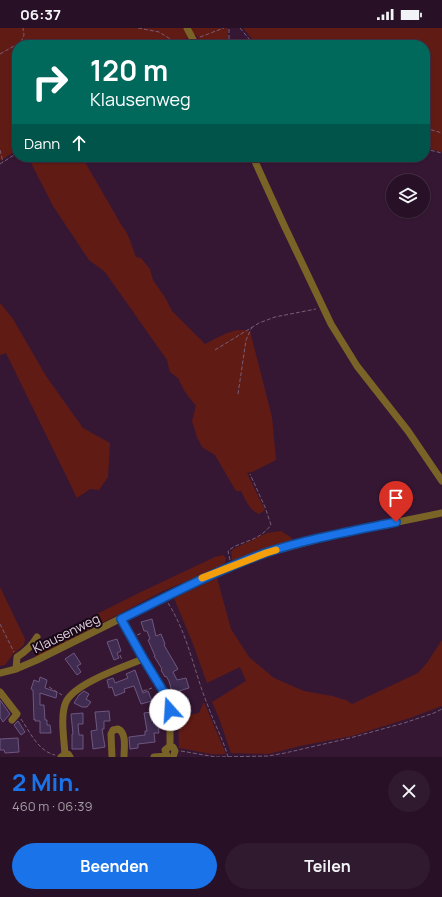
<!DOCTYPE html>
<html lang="de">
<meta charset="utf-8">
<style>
body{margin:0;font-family:Manrope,sans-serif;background:#301a2f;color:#f1f3f6;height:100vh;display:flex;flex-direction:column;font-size:15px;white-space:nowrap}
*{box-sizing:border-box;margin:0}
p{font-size:13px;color:#a59da7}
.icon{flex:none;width:22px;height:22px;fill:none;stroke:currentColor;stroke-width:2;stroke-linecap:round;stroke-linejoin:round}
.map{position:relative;height:729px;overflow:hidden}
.drawer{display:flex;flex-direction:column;background:#281127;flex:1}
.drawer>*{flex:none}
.banner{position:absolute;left:12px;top:12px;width:418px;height:122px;border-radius:16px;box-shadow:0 1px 3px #0004,0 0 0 1px #443144;background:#00695c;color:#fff;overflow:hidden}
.tools{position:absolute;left:386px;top:146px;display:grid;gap:8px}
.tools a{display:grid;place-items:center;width:44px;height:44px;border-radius:50%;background:#281127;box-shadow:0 1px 3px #0004,0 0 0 1px #443144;font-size:20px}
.pin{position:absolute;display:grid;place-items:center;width:34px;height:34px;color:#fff;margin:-41px -17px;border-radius:50% 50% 50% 0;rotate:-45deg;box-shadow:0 0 4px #0007}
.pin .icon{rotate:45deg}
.me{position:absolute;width:44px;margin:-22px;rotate:341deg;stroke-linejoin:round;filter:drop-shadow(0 0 3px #0008)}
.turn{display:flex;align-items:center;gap:14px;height:84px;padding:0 12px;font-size:18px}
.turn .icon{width:52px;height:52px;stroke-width:2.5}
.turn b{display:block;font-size:28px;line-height:34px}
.then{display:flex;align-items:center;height:38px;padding:0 12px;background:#0003;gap:8px;font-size:15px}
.round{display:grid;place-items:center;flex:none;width:42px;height:42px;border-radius:21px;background:#301a2f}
.overview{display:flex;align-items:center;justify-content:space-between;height:68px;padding:0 12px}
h1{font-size:24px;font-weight:700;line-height:30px;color:#1a73e8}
.action{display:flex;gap:8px;margin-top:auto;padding:8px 12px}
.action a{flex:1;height:46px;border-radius:24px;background:#1a73e8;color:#fff;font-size:16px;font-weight:700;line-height:46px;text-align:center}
.action a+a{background:#301a2f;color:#f1f3f6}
.status{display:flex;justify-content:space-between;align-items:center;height:28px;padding:0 20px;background:#281127;direction:ltr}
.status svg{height:11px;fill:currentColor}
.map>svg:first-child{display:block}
.green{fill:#611b15}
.building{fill:#402c50;stroke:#6d577f}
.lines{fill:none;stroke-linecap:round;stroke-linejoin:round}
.path{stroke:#775d76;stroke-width:1;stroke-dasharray:4 2;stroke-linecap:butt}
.minor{stroke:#7a6326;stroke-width:7}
.route-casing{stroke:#114b97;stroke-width:10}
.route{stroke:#1a73e8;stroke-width:7}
.slow{stroke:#f59e0b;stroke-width:7}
.labels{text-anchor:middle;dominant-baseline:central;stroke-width:4;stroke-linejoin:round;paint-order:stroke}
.street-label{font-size:13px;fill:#e4d0e2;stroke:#150814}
</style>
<div class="status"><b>06:37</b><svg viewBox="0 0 49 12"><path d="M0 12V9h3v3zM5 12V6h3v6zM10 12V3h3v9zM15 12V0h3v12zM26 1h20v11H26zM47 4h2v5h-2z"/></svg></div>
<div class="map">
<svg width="442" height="729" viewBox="0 0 442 729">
<rect width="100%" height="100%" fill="#351734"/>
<path class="green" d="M 0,0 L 228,0 L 228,17 L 202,17 L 196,7 L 174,15 L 173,17 L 17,17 L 17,122 L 0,133 Z
M 243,0 L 442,0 L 442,124 L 425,120 L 425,17 L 257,17 Z
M 25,129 L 82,129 L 122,198 C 129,206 132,219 136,229 L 141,230 L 150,241 L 153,252 L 166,271 L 172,283 L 205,316 C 220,309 233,299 250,303 L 272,389 L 276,432 L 252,444 L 247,445 L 265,482 L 259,486 C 249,482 246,472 241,463 L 236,463 L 215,427 L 202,419 L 197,409 L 192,393 L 196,378 L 185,364 L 178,350 L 170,344 L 167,332 L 105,244 L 89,232 L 53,178 L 30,133 Z
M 0,275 L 13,291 L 46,348 L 83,400 L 110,415 L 108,449 L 99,462 L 90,461 L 77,470 L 6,325 L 0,327 Z
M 281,503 L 292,510 L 293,515 L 235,533 L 232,532 L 231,524 L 233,521 L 267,505 Z
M 223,527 L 226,530 L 225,535 L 220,539 L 163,563 L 35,630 L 36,623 L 59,605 L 143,563 L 215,529 Z
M 217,550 L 231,601 L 249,629 L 274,650 L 304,663 L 332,668 L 346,672 L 352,676 L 418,645 L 427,635 L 442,612 L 442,678 L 410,690 L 352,708 L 300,718 L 269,726 L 231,725 L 219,690 L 212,674 L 246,653 L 240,639 L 207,655 L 193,616 L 174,570 Z
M 0,559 L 25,611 L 24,617 L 13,626 L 5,637 L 0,638 Z
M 204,674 L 226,726 C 210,728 195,722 179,720 L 178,689 L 199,685 Z"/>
<path class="building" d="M 152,591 L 156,608 L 161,606 L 165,616 L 164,617 L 178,641 L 173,644 L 177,652 L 186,650 L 189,660 L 179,663 L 181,671 L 188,670 L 190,679 L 178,682 L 174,664 L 172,664 L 169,653 L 166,648 L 165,649 L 161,642 L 162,641 L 154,628 L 155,628 L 148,612 L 150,611 L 147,603 L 144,603 L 141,594 Z
M 117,611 L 121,623 L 117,625 L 119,630 L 114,632 L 107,614 Z
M 74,625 L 81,636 L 77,638 L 81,644 L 77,647 L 65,631 Z
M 135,642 L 143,665 L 148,663 L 152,673 L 141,676 L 134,658 L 124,661 L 125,664 L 115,668 L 112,659 L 109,660 L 107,652 L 113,650 L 115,655 L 128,650 L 126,646 Z
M 40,649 L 47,652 L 45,660 L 57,664 L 56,670 L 40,665 L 40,677 L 44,677 L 45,692 L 47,692 L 47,697 L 50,697 L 51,705 L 40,705 L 40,693 L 35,693 L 35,691 L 34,692 L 33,662 L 31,661 L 34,652 L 39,654 Z
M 84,663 L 89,666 L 86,671 L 91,674 L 87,679 L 82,679 L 74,675 L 79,667 Z
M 0,672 L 10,686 L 3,694 L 0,689 Z
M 158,678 L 159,683 L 156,683 L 159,705 L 154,705 L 155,714 L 138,716 L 138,720 L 130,721 L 129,709 L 145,707 L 145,703 L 147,703 L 144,685 L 152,684 L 151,680 Z
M 109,683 L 110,693 L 104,693 L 104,701 L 102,701 L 105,719 L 93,721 L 91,703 L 97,702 L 95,684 Z
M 83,685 L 83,696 L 78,696 L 79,707 L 83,707 L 83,721 L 72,721 L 72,706 L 73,706 L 71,686 Z
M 18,693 L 25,704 L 21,707 L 14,697 Z
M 18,710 L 19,724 L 5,725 L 4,722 L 0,722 L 0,711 Z"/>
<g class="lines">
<path class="path" d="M 138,0 L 159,4 L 180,17
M 240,0 L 254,17
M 200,9 L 224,0
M 182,17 L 187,15
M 229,17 L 229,0
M 0,26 L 21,14 L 24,7 L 23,0
M 425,100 L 442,105
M 425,121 L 442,125
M 0,122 L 3,134
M 0,136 L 17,125
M 215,322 L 259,295 L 275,289 L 316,281
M 238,366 L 246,312 L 252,299
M 230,532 L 228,523 C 233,518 241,516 248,513 C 257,510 265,505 271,497 L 265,479 L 250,446
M 168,575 C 188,606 194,644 208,678 C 214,695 223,711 228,729
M 0,596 L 14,624
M 137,607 L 142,605
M 120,627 L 122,632
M 49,659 L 62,667
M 143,663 L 152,660
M 21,691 C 30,704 38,723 55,727
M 181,723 L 216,729
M 216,729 L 268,728 L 285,725 L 350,710 L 404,695 L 434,685 L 442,681"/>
<path class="minor" d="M 187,0 L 196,17
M 253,129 L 283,195 L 331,296 L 357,338 L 408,403 L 442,453
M 121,591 L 143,631 L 165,666 L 170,684 L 170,718 L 173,719 L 175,723 L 173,729
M 16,641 L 17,629 C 25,624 32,618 37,609
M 0,645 L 16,641 L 37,632 L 204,549 L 266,525 L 334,507 L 442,485
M 0,664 L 17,686 L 12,692
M 65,726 C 64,711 60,687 66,674 C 75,655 124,639 143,631
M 61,729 L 65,726 L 68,726 L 70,729
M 112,729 L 111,706 L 113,702 L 118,701 C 127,705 124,720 124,729
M 154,729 L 167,728 L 165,722 L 170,718"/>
</g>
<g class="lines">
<defs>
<path id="route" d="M 170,682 L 165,666 L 143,630 L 121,591 C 168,568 215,543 265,525 C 307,511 352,503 396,494"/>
</defs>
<use href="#route" class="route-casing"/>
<use href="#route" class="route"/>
<path class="slow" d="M 202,550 L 266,525 L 276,522"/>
</g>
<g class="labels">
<g class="street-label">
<text transform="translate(66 605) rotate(-26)">Klausenweg</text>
</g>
</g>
</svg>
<div class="tools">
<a><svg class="icon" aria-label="layers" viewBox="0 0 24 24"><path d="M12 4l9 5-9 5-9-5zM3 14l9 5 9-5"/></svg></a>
</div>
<div class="pin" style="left:396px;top:494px;background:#d93025"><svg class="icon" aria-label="arrive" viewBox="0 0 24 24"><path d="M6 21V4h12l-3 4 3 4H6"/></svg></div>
<svg class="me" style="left:170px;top:682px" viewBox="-20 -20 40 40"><circle r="19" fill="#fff"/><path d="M0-13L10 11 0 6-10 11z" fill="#1a73e8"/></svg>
<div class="banner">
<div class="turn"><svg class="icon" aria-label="right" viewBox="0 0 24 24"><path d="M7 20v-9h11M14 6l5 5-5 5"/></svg><div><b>120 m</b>Klausenweg</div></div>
<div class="then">Dann<svg class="icon" aria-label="ahead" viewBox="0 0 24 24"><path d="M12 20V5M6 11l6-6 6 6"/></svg></div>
</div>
</div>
<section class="drawer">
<div class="overview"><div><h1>2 Min.</h1><p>460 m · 06:39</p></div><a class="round"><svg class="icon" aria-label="close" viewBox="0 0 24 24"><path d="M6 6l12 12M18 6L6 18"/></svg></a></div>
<div class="action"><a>Beenden</a><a>Teilen</a></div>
</section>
